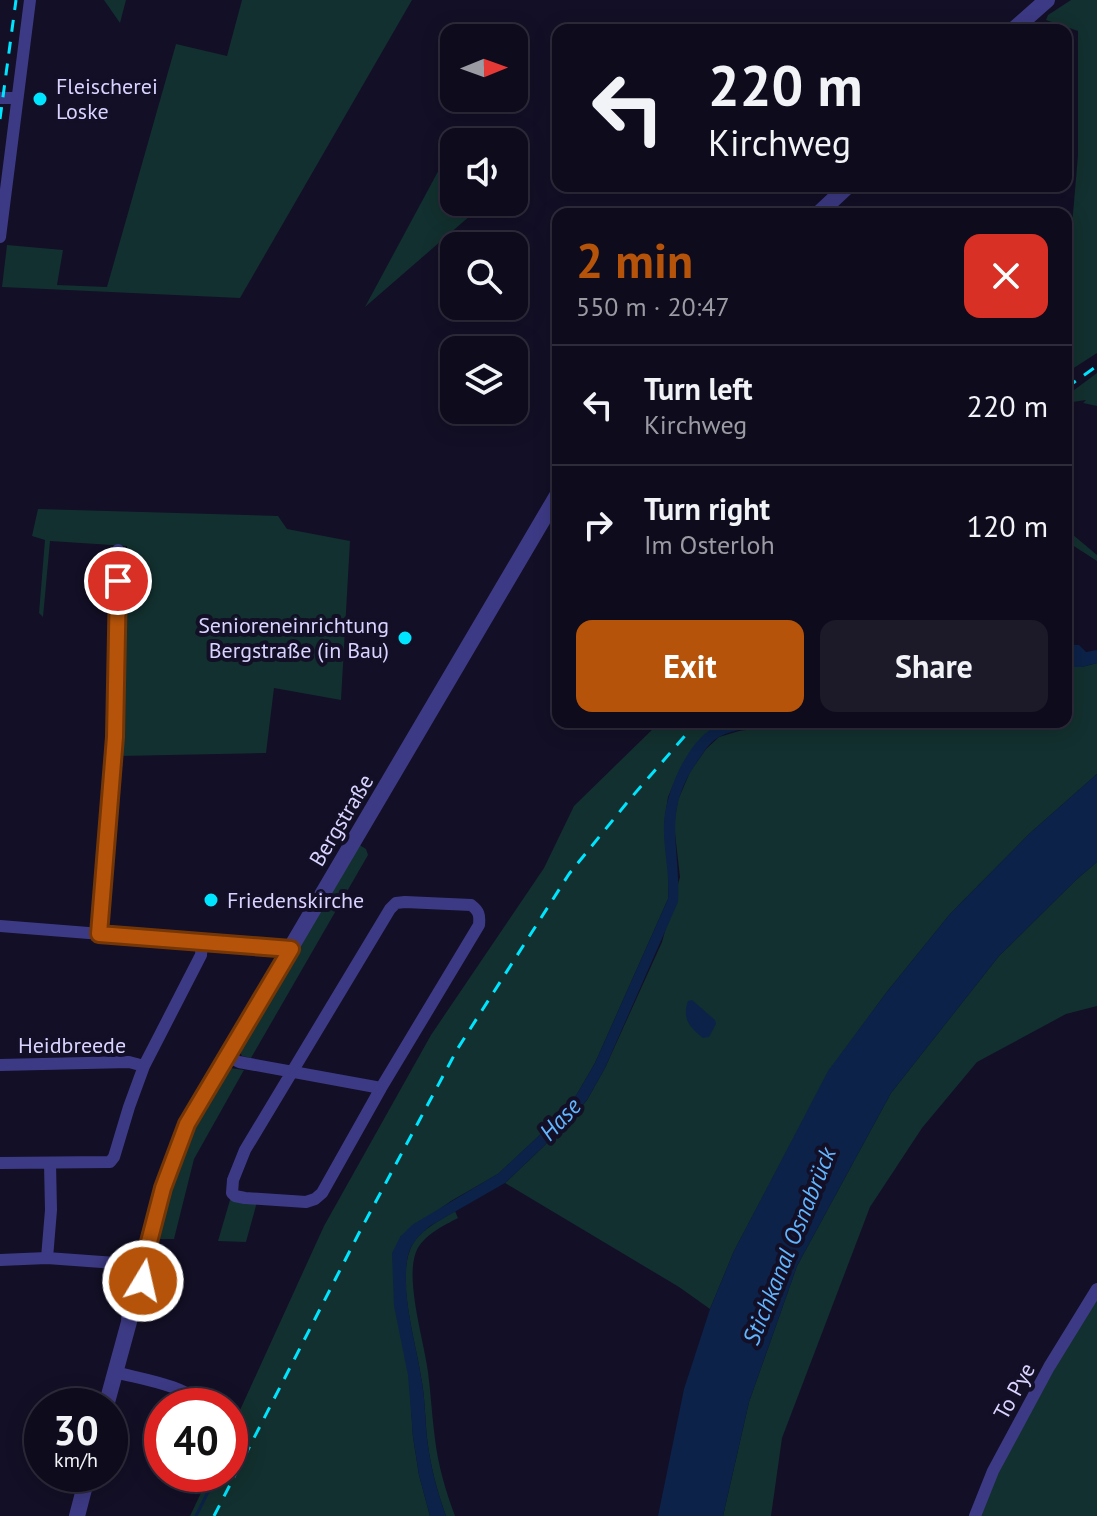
<!DOCTYPE html>
<meta charset="utf-8">
<style>
body{margin:0;font-family:"PT Sans",sans-serif;background:#1c1929;color:#f1f3f6;height:100vh;display:flex;flex-direction:column;font-size:30px;white-space:nowrap}
*{box-sizing:border-box;margin:0}
p{font-size:26px;color:#9b9ba3}
.icon{flex:none;width:44px;height:44px;fill:none;stroke:currentColor;stroke-width:2;stroke-linecap:round;stroke-linejoin:round}
.map{position:relative;flex:1;overflow:hidden}
.sheet{position:absolute;left:552px;top:208px;width:520px;height:520px;display:flex;flex-direction:column;background:#0e0b1c;border-radius:16px;box-shadow:0 4px 20px #0003,0 0 0 2px #2e2b3b}
.sheet>*{flex:none}
.banner{position:absolute;left:552px;top:24px;width:520px;height:168px;border-radius:16px;box-shadow:0 4px 20px #0003,0 0 0 2px #2e2b3b;background:#0e0b1c;color:#f1f3f6;overflow:hidden}
.needle{width:52px;rotate:89deg}
.tools{position:absolute;left:440px;top:24px;display:grid;gap:16px}
.tools a{display:grid;place-items:center;width:88px;height:88px;border-radius:16px;background:#0e0b1c;box-shadow:0 4px 20px #0003,0 0 0 2px #2e2b3b;font-size:40px}
.speed{position:absolute;left:24px;top:1388px;display:flex;gap:16px;font-size:40px;font-weight:700;text-align:center}
.speed>*{display:grid;place-content:center;width:104px;height:104px;border-radius:50%;background:#0e0b1c;box-shadow:0 4px 20px #0003,0 0 0 2px #2e2b3b;line-height:1}
.speed small{font-size:20px;font-weight:400}
.speed .limit{border:12px solid #d22;background:#fff;color:#111}
.pin{position:absolute;display:grid;place-items:center;width:68px;height:68px;color:#fff;margin:-34px;border:4px solid #fff;border-radius:50%;box-shadow:0 2px 8px #0007}
.me{position:absolute;width:88px;margin:-44px;rotate:9deg;stroke-linejoin:round;filter:drop-shadow(0 0 6px #0008)}
.turn{display:flex;align-items:center;gap:28px;height:168px;padding:0 24px;font-size:36px}
.turn .icon{width:104px;height:104px;stroke-width:2.5}
.turn b{display:block;font-size:56px;line-height:68px}
.round{display:grid;place-items:center;flex:none;width:84px;height:84px;border-radius:16px;background:#1c1929}
.summary{display:flex;align-items:center;justify-content:space-between;height:136px;padding:0 24px}
h1{font-size:48px;font-weight:800;line-height:60px;color:#b45309}
.button{display:flex;gap:16px;margin-top:auto;padding:16px 24px}
.button a{flex:1;height:92px;border-radius:16px;background:#b45309;color:#fff;font-size:32px;font-weight:800;line-height:92px;text-align:center}
.button a+a{background:#1c1929;color:#f1f3f6}
ul{padding:0;list-style:none}
li{display:flex;align-items:center;gap:24px;height:120px;padding:0 24px;border-top:2px solid #2e2b3b}
li div{flex:1}
li b{display:block;font-size:30px}
li em{font-style:normal}
.map>svg:first-child{display:block}
.green{fill:#12302f}
.water{fill:#0c2248}
.lines{fill:none;stroke-linecap:round;stroke-linejoin:round}
.stream{stroke:#0c2248;stroke-width:3}
.minor{stroke:#3d3a85;stroke-width:12}
.tertiary{stroke:#3d3a85;stroke-width:16}
.rail{stroke:#00e5ff;stroke-width:3;stroke-dasharray:12 10;stroke-linecap:butt}
.route-casing{stroke:#753606;stroke-width:20}
.route{stroke:#b45309;stroke-width:14}
.poi-dot{fill:#00e5ff;stroke:#130f26;stroke-width:3}
.labels{text-anchor:middle;dominant-baseline:central;stroke-width:8;stroke-linejoin:round;paint-order:stroke}
.poi-label{font-size:22px;fill:#d9d4ff;stroke:#130f26;text-anchor:start}
.street-label{font-size:22px;fill:#d9d4ff;stroke:#130f26}
.water-label{font-size:24px;font-style:italic;fill:#62b6ff;stroke:#130f26}
</style>
<div class="map">
<svg width="1097" height="1516" viewBox="0 0 1097 1516">
<rect width="100%" height="100%" fill="#130f26"/>
<path class="green" d="M 104,0 L 126,0 L 120,23 Z
M 242,0 L 412,0 L 240,298 L 2,287 L 7,245 L 63,250 L 57,285 L 107,287 L 176,44 L 227,56 Z
M 1071,0 L 1097,0 L 1097,353 L 1066,373 L 1066,266 L 1069,261 L 1078,155 L 1078,31 L 1046,20 L 1048,15 Z
M 449,151 L 454,152 L 454,202 L 486,202 L 365,307 Z
M 1097,373 L 1097,406 L 1083,403 L 1086,400 L 1066,403 L 1066,396 Z
M 38,509 L 278,516 L 287,529 L 350,541 L 341,700 L 274,688 L 266,753 L 120,756 L 127,546 L 50,541 L 43,617 L 39,613 L 45,540 L 32,536 Z
M 1066,529 L 1097,555 L 1097,561 L 1066,541 Z
M 1097,663 L 1097,774 L 1029,834 L 950,914 L 886,993 L 829,1071 L 734,1251 L 710,1309 L 679,1287 L 505,1183 L 566,1125 L 587,1100 L 605,1068 L 662,942 L 680,877 L 674,825 L 678,800 L 690,772 L 706,749 L 719,737 L 739,731 L 798,722 L 1066,722 L 1066,667 L 1082,667 Z
M 660,722 L 733,722 L 714,728 L 681,767 L 668,797 L 664,824 L 669,877 L 668,899 L 595,1063 L 577,1094 L 557,1119 L 498,1174 L 451,1201 L 400,1237 L 413,1437 L 419,1475 L 430,1516 L 190,1516 L 210,1474 L 230,1474 L 230,1432 L 324,1226 L 431,1035 L 544,868 L 574,806 Z
M 358,844 L 366,849 L 368,855 L 251,1058 L 242,1056 L 239,1051 Z
M 1097,862 L 1097,1006 L 1066,1014 L 977,1062 L 922,1128 L 870,1207 L 782,1438 L 771,1516 L 723,1516 L 749,1402 L 797,1266 L 891,1093 L 999,956 L 1077,879 Z
M 230,1068 L 244,1070 L 194,1159 L 174,1239 L 155,1239 L 168,1189 L 192,1126 L 224,1071 Z
M 230,1200 L 257,1202 L 246,1242 L 218,1241 Z
M 455,1211 L 458,1218 C 443,1226 423,1235 416,1252 C 405,1280 424,1341 428,1372 C 431,1395 432,1417 435,1439 C 438,1465 446,1492 455,1516 L 446,1516 C 437,1491 430,1465 427,1438 C 425,1418 425,1397 421,1377 C 416,1342 397,1283 410,1250 C 417,1231 439,1221 455,1211 Z
M 1097,1289 L 1097,1516 L 975,1516 Z"/>
<path class="water" d="M 1066,645 L 1079,645 L 1086,652 L 1097,650 L 1097,663 L 1082,667 L 1066,667 Z
M 733,722 L 798,722 C 775,726 740,726 719,737 C 708,743 702,755 695,765 C 662,814 681,849 678,902 L 605,1068 L 587,1100 L 566,1125 L 505,1183 L 430,1226 C 418,1236 409,1245 407,1261 C 402,1299 415,1339 421,1377 C 425,1397 425,1418 427,1438 C 430,1465 437,1491 446,1516 L 430,1516 L 419,1475 L 413,1437 L 408,1375 L 394,1306 L 392,1253 L 400,1237 L 412,1225 L 499,1173 L 557,1119 L 577,1094 L 595,1063 L 668,899 C 670,872 663,849 664,824 C 665,794 687,741 715,727 C 721,725 728,724 733,722 Z
M 1097,774 L 1097,862 L 1077,879 L 999,956 L 891,1093 L 797,1266 L 749,1402 L 723,1516 L 658,1516 L 684,1389 L 710,1309 L 734,1251 L 828,1071 L 886,993 L 950,914 L 1029,834 Z
M 692,1000 L 715,1020 L 716,1024 L 709,1037 L 703,1038 C 689,1027 682,1018 688,1001 Z"/>
<g class="lines">
<path class="stream" d="M 196,1516 L 215,1478"/>
<path class="minor" d="M 0,98 L 17,98
M 0,237 L 30,0
M 405,902 L 471,905 C 479,911 480,915 479,925 L 381,1088 L 322,1193 L 315,1199 L 306,1202 L 245,1198 L 235,1196 L 232,1193 L 233,1180 L 245,1150 L 390,909 L 396,903 Z
M 0,926 L 291,949
M 99,934 L 115,737 L 118,550
M 227,1056 L 239,1062 L 381,1088
M 0,1065 L 129,1062 L 144,1066
M 0,1163 L 110,1162 L 114,1157 L 129,1107 L 144,1066 L 201,955 L 202,941
M 47,1258 L 51,1210 L 50,1163
M 0,1260 L 47,1258 L 143,1265
M 115,1372 C 140,1379 187,1385 202,1406
M 975,1516 L 993,1471 L 1049,1367 L 1097,1289"/>
<path class="tertiary" d="M 1013,30 L 1047,0
M 818,214 L 848,186
M 106,1406 L 129,1322 L 130,1304 L 136,1279 L 143,1265 L 163,1188 L 187,1124 L 558,494
M 77,1516 L 88,1474"/>
<path class="rail" d="M 0,119 L 16,0
M 1066,388 L 1097,366
M 214,1516 L 359,1233 L 458,1048 L 569,874 L 630,799 L 697,722"/>
</g>
<g class="lines">
<defs>
<path id="route" d="M 118,581 L 115,737 L 99,934 L 291,949 L 187,1124 L 163,1188 L 143,1265 L 143,1281"/>
</defs>
<use href="#route" class="route-casing"/>
<use href="#route" class="route"/>
</g>
<g class="poi-dot">
<circle cx="40" cy="99" r="8"/>
<circle cx="405" cy="638" r="8"/>
<circle cx="211" cy="900" r="8"/>
</g>
<g class="labels">
<g class="poi-label">
<text x="56" y="86">Fleischerei<tspan x="56" dy="25">Loske</tspan></text>
<text x="389" y="625" text-anchor="end">Senioreneinrichtung<tspan x="389" dy="25">Bergstraße (in Bau)</tspan></text>
<text x="227" y="900">Friedenskirche</text>
</g>
<g class="street-label">
<text transform="translate(341 820) rotate(-59)">Bergstraße</text>
<text x="72" y="1045">Heidbreede</text>
<text transform="translate(1014 1391) rotate(-61)">To Pye</text>
</g>
<g class="water-label">
<text transform="translate(560 1119) rotate(-47)">Hase</text>
<text transform="translate(789 1246) rotate(-68)">Stichkanal Osnabrück</text>
</g>
</g>
</svg>
<div class="tools">
<a><svg class="needle" viewBox="-14 -14 28 28"><path d="M0-13l5 13h-10z" fill="#e53935"/><path d="M0 13l5-13h-10z" fill="#9b9ba3"/></svg></a>
<a><svg class="icon" aria-label="sound" viewBox="0 0 24 24"><path d="M4 9h4l5-4v14l-5-4H4zM17 9q2 3 0 6"/></svg></a>
<a><svg class="icon" aria-label="search" viewBox="0 0 24 24"><circle cx="10" cy="10" r="6"/><path d="M15 15l6 6"/></svg></a>
<a><svg class="icon" aria-label="layers" viewBox="0 0 24 24"><path d="M12 4l9 5-9 5-9-5zM3 14l9 5 9-5"/></svg></a>
</div>
<div class="speed"><div>30<small>km/h</small></div><div class="limit">40</div></div>
<div class="pin" style="left:118px;top:581px;background:#d93025"><svg class="icon" aria-label="arrive" viewBox="0 0 24 24"><path d="M6 21V4h12l-3 4 3 4H6"/></svg></div>
<svg class="me" style="left:143px;top:1281px" viewBox="-20 -20 40 40"><circle r="17" fill="#b45309" stroke="#fff" stroke-width="3"/><path d="M0-11L8 9 0 5-8 9z" fill="#fff"/></svg>
<div class="banner">
<div class="turn"><svg class="icon" aria-label="left" viewBox="0 0 24 24"><path d="M17 20v-9H6M10 6l-5 5 5 5"/></svg><div><b>220 m</b>Kirchweg</div></div>
</div>
<section class="sheet">
<div class="summary"><div><h1>2 min</h1><p>550 m · 20:47</p></div><a class="round" style="background:#d93025;color:#fff"><svg class="icon" aria-label="close" viewBox="0 0 24 24"><path d="M6 6l12 12M18 6L6 18"/></svg></a></div>
<ul>
<li><svg class="icon" aria-label="left" viewBox="0 0 24 24"><path d="M17 20v-9H6M10 6l-5 5 5 5"/></svg><div><b>Turn left</b><p>Kirchweg</p></div><em>220 m</em></li>
<li><svg class="icon" aria-label="right" viewBox="0 0 24 24"><path d="M7 20v-9h11M14 6l5 5-5 5"/></svg><div><b>Turn right</b><p>Im Osterloh</p></div><em>120 m</em></li>
</ul>
<div class="button"><a>Exit</a><a>Share</a></div>
</section>
</div>
